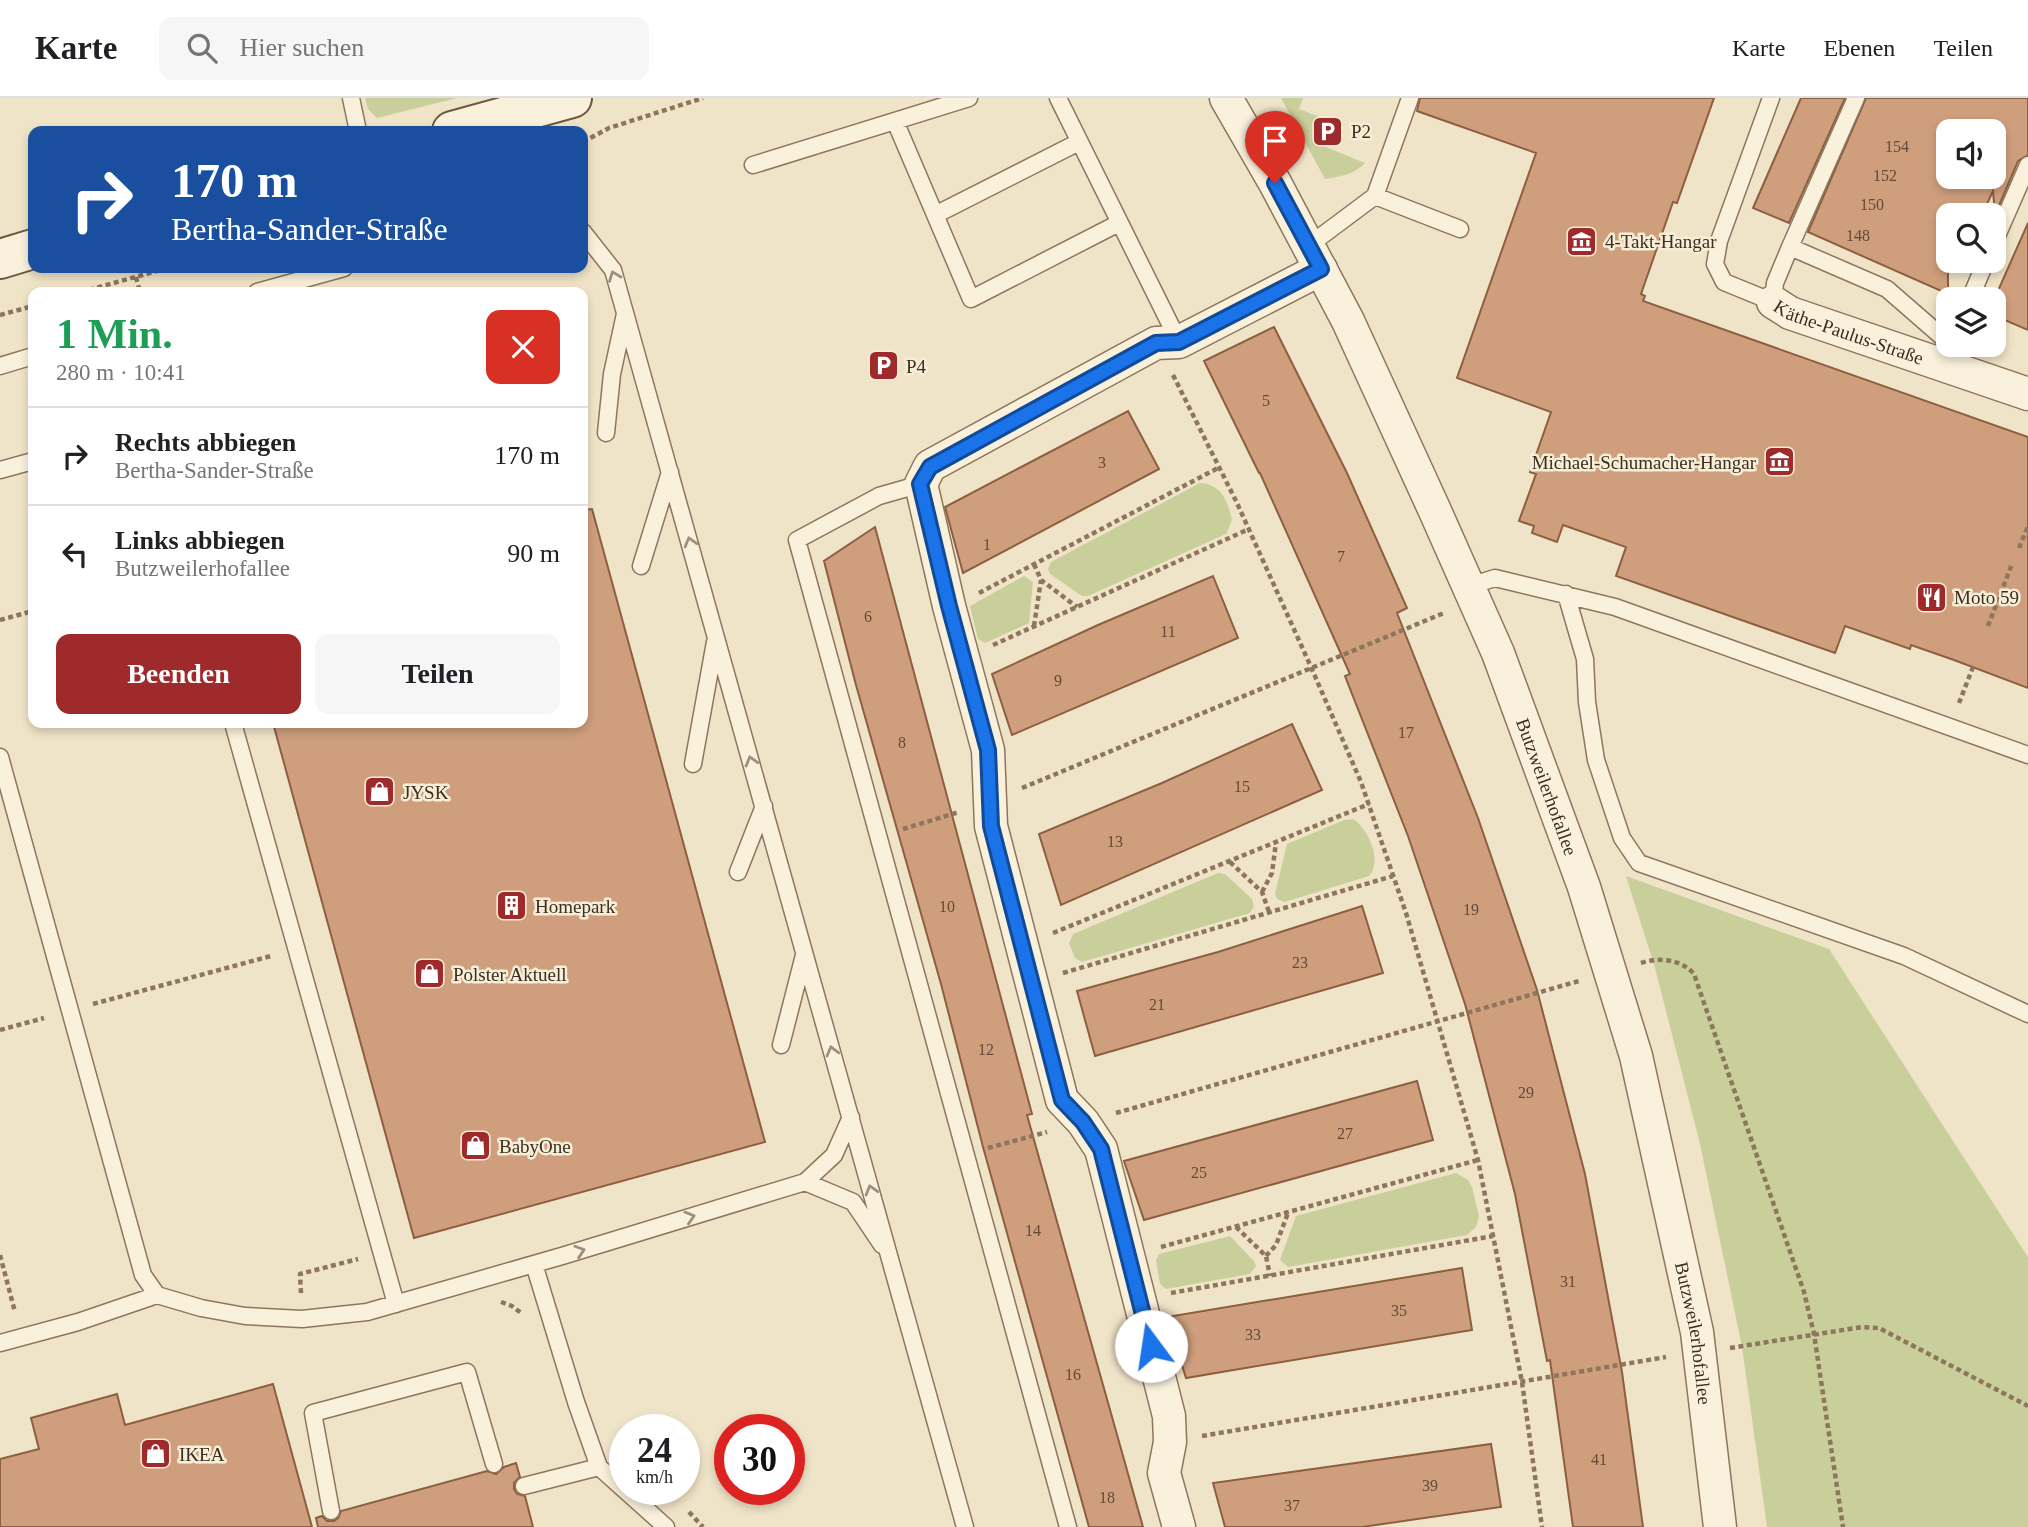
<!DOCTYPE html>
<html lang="de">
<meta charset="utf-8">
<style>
body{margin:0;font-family:"Times New Roman",serif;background:#f6f6f6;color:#202124;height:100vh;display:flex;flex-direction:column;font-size:26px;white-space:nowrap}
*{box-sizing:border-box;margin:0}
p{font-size:23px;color:#757577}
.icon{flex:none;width:38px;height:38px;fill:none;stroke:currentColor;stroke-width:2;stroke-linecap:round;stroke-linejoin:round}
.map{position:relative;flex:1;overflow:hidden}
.panel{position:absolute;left:28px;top:189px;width:560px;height:441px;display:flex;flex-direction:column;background:#fff;border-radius:14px;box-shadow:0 4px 10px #0003}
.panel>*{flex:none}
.top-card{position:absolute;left:28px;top:28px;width:560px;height:147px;border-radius:14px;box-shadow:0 4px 10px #0003;background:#1a4fa0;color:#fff;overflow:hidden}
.fabs{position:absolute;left:1936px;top:21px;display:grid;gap:14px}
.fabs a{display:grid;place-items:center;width:70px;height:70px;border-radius:14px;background:#fff;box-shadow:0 4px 10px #0003;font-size:35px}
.speed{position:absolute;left:609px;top:1316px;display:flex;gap:14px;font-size:35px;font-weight:700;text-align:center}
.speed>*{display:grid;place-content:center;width:91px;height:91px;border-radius:50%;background:#fff;box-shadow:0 4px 10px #0003;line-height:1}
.speed small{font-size:18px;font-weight:400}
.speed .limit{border:10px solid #d22;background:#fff;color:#111}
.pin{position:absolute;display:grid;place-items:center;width:60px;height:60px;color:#fff;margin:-72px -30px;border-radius:50% 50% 50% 0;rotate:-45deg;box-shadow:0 0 7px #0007}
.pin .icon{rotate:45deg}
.me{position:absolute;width:77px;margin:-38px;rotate:346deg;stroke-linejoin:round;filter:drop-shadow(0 0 5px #0008)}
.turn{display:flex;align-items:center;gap:24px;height:147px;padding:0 28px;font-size:32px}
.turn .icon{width:91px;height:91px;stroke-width:2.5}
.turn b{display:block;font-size:49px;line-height:60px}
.round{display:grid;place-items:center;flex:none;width:74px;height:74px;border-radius:14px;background:#f6f6f6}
.head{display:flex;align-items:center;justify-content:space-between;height:119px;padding:0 28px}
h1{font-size:42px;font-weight:600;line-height:52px;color:#1e9e55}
.button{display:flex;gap:14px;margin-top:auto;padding:14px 28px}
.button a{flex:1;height:80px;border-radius:14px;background:#9e2a2b;color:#fff;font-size:28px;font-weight:600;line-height:80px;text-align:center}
.button a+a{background:#f6f6f6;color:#202124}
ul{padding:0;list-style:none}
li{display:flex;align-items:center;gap:21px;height:98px;padding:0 28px;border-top:2px solid #e0e0e0}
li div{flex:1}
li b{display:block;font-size:26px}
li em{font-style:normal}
header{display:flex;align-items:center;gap:42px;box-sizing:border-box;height:98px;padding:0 35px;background:#fff;border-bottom:2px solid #e0e0e0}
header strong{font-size:33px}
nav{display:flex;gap:38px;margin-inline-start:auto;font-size:24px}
.search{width:490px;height:63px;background:#f6f6f6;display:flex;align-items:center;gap:18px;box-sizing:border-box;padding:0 24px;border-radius:14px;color:#757577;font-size:26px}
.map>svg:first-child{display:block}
.green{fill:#c9cf9b}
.building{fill:#cf9f7d;stroke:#8d5f41;stroke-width:2;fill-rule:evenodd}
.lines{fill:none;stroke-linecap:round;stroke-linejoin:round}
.lane-casing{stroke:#8d765c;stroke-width:19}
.street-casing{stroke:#8d765c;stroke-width:35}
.secondary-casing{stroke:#6f573f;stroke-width:42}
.path{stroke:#8d765c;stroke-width:4.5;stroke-dasharray:5 3.5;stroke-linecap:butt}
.lane{stroke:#faf1dc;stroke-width:16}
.street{stroke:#faf1dc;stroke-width:32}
.secondary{stroke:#faf1dc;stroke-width:38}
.oneway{stroke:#9c907e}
.route-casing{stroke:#114b97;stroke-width:18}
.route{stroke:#1a73e8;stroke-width:12}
.labels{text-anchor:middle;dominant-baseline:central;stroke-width:5;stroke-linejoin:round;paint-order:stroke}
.number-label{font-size:16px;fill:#624a37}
.poi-label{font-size:19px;fill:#3d2e20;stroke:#f7eed8;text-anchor:start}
.street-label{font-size:19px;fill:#3d2e20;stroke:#f7eed8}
</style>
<header>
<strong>Karte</strong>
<div class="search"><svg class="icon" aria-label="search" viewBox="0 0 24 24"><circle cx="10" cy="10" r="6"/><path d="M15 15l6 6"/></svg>Hier suchen</div>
<nav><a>Karte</a><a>Ebenen</a><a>Teilen</a></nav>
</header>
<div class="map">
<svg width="2028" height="1429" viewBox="0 0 2028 1429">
<rect width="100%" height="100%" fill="#f0e4c8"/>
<path class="green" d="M 365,0 L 457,0 L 377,20 L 368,11 Z
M 1281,0 L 1303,0 L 1299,11 L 1325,21 L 1316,45 L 1365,65 C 1354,77 1341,78 1325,81 Z
M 1200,385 C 1221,386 1228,403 1232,422 L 1226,436 L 1088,498 L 1082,498 L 1050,476 L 1048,471 L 1051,464 Z
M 1024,478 L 1033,484 L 1029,525 L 985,545 L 978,541 L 970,508 Z
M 1353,721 C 1368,730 1383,763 1369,778 L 1285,804 L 1277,801 L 1275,796 L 1287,746 L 1344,722 Z
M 1218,775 L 1225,776 L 1252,801 L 1254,808 L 1250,815 L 1082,864 L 1075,860 L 1069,845 L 1073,836 Z
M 1626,778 L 1829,851 L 2028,1159 L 2028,1429 L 1767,1429 L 1742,1249 L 1700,1046 L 1655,870 Z
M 1456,1075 L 1468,1082 L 1472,1089 L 1479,1118 L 1476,1129 L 1467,1137 L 1288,1169 L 1280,1162 L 1296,1118 Z
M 1230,1138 L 1254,1163 L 1256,1168 L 1250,1176 L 1166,1191 L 1160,1186 L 1156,1162 L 1159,1156 Z"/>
<path class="building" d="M 1420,0 L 1714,0 L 1677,105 L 1673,104 L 1641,196 L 1645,198 L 1643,203 L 2028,339 L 2028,590 L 1954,562 L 1911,547 L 1910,551 L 1845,528 L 1835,555 L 1616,478 L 1626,449 L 1563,427 L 1557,444 L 1532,435 L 1534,428 L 1519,423 L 1536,376 L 1530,374 L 1551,314 L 1457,280 L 1536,55 L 1417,13 Z
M 1801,0 L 1845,0 L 1789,125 L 1753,110 Z
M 1866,0 L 2028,0 L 2028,57 L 2018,63 L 1995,117 L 1993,93 L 1982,117 L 1948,117 L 1948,196 L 1808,134 ZM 1948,33 L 1993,33 L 1993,79 L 1948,79 Z
M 2028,125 L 2028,232 L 1993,217 L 1993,204 Z
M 1274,229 L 1347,375 L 1407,510 L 1397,515 L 1478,720 L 1537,892 L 1585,1076 L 1622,1274 L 1643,1429 L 1573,1429 L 1550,1262 L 1547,1263 L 1515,1096 L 1465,906 L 1408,738 L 1345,578 L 1350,576 L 1260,375 L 1259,375 L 1204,263 Z
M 1128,313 L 1159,371 L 963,475 L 945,409 Z
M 592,411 L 765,1044 L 414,1140 L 273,625 L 583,625 L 583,412 Z
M 875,429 L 1032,1016 L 1027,1017 L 1143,1429 L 1089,1429 L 983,1049 L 941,886 L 856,587 L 824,463 Z
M 1213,478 L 1238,540 L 1012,637 L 992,576 L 1098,527 Z
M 1292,626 L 1322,692 L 1061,807 L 1039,736 L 1162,685 Z
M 1362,808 L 1383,875 L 1095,958 L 1077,893 L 1218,854 Z
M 1417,983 L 1433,1042 L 1144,1122 L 1124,1063 Z
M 1462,1170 L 1472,1232 L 1186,1280 L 1167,1219 Z
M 273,1286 L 312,1429 L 0,1429 L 0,1361 L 39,1351 L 31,1320 L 117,1296 L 125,1327 Z
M 1491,1346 L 1501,1409 L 1362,1429 L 1225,1429 L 1213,1385 Z
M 516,1365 L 520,1379 L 514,1385 L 514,1391 L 517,1396 L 525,1398 L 533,1429 L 318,1429 L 316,1420 L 322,1418 L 327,1423 L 334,1423 L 338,1420 L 341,1413 L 487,1373 L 496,1376 L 504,1369 Z"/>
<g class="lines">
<defs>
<path id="lane" d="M 351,0 L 358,33
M 1058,0 L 1179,244
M 1771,0 L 1719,143 L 1715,166 L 1724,184 L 1773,204 L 1775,185 L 1790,149 L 1887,191 L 1948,244
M 895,23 L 971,201 L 1119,125
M 753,67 L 969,0
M 1375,98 L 1460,131
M 935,117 L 1079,44
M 583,134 L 613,172 L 965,1429
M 1993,147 L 2028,67
M 1308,148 L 1375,98 L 1410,0
M 1790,149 L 1856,0
M 257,194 L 344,170
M 1970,201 L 1986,163
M 0,268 L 33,258
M 606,335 L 612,276 L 625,216
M 0,372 L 33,363
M 921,386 L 879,398 L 797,442 L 1068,1429
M 641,468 L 670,374
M 1469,488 L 1495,480 L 1615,509 L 2028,657
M 1566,496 L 1585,561 L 1587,604 L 1596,662 L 1622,740 L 1639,765 L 1904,858 L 2028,916
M 233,625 L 396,1206
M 0,659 L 143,1177 L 157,1197
M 693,666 L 715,544
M 738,774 L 764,708
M 781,947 L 804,857
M 805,1084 L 853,1104 L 882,1147
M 534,1166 L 576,1304 L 599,1369 L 666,1429
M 0,1245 L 78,1224 L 157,1197 L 201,1210 L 245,1218 L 302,1221 L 367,1214 L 562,1158 L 805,1084 L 834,1057 L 851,1019
M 524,1388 L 599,1369
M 331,1413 L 313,1315 L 467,1274 L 494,1366"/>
<g id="street">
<path id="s1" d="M 1226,0 L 1275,85 L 1348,223 L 1435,413 L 1498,555 L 1584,789 L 1636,958 L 1697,1234 L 1720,1429"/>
<path id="s2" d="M 1773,204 L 1790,215 L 2028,296"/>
<path d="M 1179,1429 L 1164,1375 L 1170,1344 L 1169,1318 L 1101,1051 L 1083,1024 L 1062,1002 L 991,728 L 988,652 L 949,508 L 921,386 L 930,368 L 1156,245 L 1179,244 L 1321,171"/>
</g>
<path id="secondary" d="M 452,33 L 572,0
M 0,161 L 33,151"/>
</defs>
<use href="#lane" class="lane-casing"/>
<use href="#street" class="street-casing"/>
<use href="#secondary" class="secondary-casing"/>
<path class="path" d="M 583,44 L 609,30 L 703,0
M 136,179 L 140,194
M 81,194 L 168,170
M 0,217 L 33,208
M 1173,277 L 1237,405 L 1311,569 L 1361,684 L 1406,815 L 1478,1062 L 1522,1284 L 1542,1429
M 2019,450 L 2028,428
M 1034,466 L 1041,482 L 1077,509
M 979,495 L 1220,369
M 0,522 L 33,513
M 1034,528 L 1041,482
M 1988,528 L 2012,466
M 993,547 L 1249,431
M 1959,605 L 1973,569
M 1022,690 L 1444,515
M 903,731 L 959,714
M 1230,764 L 1262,794 L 1269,814
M 1262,794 L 1272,775 L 1276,744
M 1053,835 L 1369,706
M 1641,865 C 1659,859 1681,861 1694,876 L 1804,1194 L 1814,1236 L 1843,1429
M 1063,875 L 1393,778
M 93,906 L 271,858
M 0,932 L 44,920
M 1116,1015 L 1579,883
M 988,1050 L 1047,1034
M 1236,1129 L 1266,1158 L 1270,1178
M 1161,1149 L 1478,1062
M 0,1157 L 15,1214
M 1266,1158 L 1276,1147 L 1288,1115
M 301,1195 L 300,1176 L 358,1161
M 1171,1195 L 1493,1138
M 501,1204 L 512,1208 L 521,1215
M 1730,1250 L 1862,1229 L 1879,1230 L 2028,1308
M 1202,1338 L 1666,1259
M 689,1414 L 703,1429"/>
<use href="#lane" class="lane"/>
<use href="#street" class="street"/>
<use href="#secondary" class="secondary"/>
</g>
<defs><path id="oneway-chevron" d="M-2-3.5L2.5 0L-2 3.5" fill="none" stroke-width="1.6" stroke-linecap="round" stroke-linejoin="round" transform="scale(1.75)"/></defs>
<g class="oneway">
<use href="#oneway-chevron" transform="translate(614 178) rotate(-111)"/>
<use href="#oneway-chevron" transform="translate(690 444) rotate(-106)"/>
<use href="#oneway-chevron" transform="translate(751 663) rotate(-106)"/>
<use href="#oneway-chevron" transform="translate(832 953) rotate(-105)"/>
<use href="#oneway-chevron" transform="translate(871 1092) rotate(-106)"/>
<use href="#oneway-chevron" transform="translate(690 1119) rotate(-17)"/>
<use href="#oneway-chevron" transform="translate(580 1153) rotate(-18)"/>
</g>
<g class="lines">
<defs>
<path id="route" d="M 1151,1248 L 1101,1051 L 1083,1024 L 1062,1002 L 991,728 L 988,652 L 949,508 L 920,386 L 930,369 L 1156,245 L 1179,244 L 1321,171 L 1275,85"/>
</defs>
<use href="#route" class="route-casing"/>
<use href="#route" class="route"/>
</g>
<defs>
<symbol id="parking-square" viewBox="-11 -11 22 22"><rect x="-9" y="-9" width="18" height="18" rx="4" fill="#9e2a2b" stroke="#f7eed8"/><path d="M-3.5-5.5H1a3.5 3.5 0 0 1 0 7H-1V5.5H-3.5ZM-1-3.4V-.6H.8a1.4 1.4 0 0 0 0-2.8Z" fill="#fff"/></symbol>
<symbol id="museum-square" viewBox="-11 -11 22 22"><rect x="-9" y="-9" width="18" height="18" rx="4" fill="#9e2a2b" stroke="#f7eed8"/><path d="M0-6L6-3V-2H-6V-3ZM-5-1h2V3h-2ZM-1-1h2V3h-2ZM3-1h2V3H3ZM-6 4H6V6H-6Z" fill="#fff"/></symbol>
<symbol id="restaurant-square" viewBox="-11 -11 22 22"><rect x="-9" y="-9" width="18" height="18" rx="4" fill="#9e2a2b" stroke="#f7eed8"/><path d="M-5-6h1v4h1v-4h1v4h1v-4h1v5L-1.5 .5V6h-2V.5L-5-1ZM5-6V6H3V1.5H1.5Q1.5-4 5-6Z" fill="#fff"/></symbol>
<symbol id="shop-square" viewBox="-11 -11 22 22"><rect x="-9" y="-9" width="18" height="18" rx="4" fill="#9e2a2b" stroke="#f7eed8"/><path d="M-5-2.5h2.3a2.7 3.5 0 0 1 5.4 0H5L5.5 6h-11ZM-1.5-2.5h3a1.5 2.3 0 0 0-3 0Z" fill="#fff"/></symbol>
<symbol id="building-square" viewBox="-11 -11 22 22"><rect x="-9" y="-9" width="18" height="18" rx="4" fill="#9e2a2b" stroke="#f7eed8"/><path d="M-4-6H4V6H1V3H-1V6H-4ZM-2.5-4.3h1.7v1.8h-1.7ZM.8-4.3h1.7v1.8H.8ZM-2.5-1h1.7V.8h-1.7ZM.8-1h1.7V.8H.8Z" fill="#fff"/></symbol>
</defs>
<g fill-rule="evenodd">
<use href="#parking-square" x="1310" y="16" width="35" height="35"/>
<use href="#museum-square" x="1564" y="126" width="35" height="35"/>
<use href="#parking-square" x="866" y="250" width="35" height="35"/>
<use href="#museum-square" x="1762" y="346" width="35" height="35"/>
<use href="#restaurant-square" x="1914" y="482" width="35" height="35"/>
<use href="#shop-square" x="362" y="676" width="35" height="35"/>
<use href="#building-square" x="494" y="790" width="35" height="35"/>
<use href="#shop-square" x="412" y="858" width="35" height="35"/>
<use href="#shop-square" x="458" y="1030" width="35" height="35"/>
<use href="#shop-square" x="138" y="1338" width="35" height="35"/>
</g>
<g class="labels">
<g class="number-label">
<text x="1897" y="48">154</text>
<text x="1885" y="77">152</text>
<text x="1872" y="106">150</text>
<text x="1858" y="137">148</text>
<text x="1266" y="302">5</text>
<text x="1102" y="364">3</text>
<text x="987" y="446">1</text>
<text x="1341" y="458">7</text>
<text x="868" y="518">6</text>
<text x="1168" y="533">11</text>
<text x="1058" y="582">9</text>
<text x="1406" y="634">17</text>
<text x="902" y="644">8</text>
<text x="1242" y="688">15</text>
<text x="1115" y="743">13</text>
<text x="947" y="808">10</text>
<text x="1471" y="811">19</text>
<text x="1300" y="864">23</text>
<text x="1157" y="906">21</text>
<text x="986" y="951">12</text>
<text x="1526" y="994">29</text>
<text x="1345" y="1035">27</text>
<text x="1199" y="1074">25</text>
<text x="1033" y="1132">14</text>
<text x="1568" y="1183">31</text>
<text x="1399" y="1212">35</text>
<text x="1253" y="1236">33</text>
<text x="1073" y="1276">16</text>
<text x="1599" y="1361">41</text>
<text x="1430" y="1387">39</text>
<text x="1107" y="1399">18</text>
<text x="1292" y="1407">37</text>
</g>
<g class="poi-label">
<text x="1351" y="33">P2</text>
<text x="1605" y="143">4-Takt-Hangar</text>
<text x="906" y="268">P4</text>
<text x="1756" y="364" text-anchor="end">Michael-Schumacher-Hangar</text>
<text x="1954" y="499">Moto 59</text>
<text x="403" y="694">JYSK</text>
<text x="535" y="808">Homepark</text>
<text x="453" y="876">Polster Aktuell</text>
<text x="499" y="1048">BabyOne</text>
<text x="179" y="1356">IKEA</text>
</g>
<g class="street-label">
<text stroke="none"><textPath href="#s2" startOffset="82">Käthe-Paulus-Straße</textPath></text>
<text stroke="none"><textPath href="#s1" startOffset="761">Butzweilerhofallee</textPath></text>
<text stroke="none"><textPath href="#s1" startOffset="1328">Butzweilerhofallee</textPath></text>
</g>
</g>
</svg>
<div class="fabs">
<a><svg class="icon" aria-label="sound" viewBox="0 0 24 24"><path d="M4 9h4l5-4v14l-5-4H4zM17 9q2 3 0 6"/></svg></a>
<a><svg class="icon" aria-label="search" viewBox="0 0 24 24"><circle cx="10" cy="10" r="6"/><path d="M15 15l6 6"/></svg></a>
<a><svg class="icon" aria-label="layers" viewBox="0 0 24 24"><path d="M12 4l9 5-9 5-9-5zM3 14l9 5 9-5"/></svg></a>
</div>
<div class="speed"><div>24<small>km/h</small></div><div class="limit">30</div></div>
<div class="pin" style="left:1275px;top:85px;background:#d93025"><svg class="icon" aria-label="arrive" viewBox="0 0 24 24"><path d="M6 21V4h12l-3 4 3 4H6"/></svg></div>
<svg class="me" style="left:1151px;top:1248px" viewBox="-20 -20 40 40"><circle r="19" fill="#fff"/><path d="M0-13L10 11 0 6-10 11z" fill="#1a73e8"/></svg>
<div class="top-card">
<div class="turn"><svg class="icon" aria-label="right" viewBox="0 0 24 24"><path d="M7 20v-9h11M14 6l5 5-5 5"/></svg><div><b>170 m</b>Bertha-Sander-Straße</div></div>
</div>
<section class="panel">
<div class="head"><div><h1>1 Min.</h1><p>280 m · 10:41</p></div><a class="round" style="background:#d93025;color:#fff"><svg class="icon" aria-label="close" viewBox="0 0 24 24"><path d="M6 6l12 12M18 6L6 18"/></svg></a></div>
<ul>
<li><svg class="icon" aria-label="right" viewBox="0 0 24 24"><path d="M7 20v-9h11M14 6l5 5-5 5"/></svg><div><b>Rechts abbiegen</b><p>Bertha-Sander-Straße</p></div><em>170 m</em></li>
<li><svg class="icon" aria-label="left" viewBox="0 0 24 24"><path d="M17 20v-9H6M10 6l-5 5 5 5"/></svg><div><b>Links abbiegen</b><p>Butzweilerhofallee</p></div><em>90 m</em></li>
</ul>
<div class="button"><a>Beenden</a><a>Teilen</a></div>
</section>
</div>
